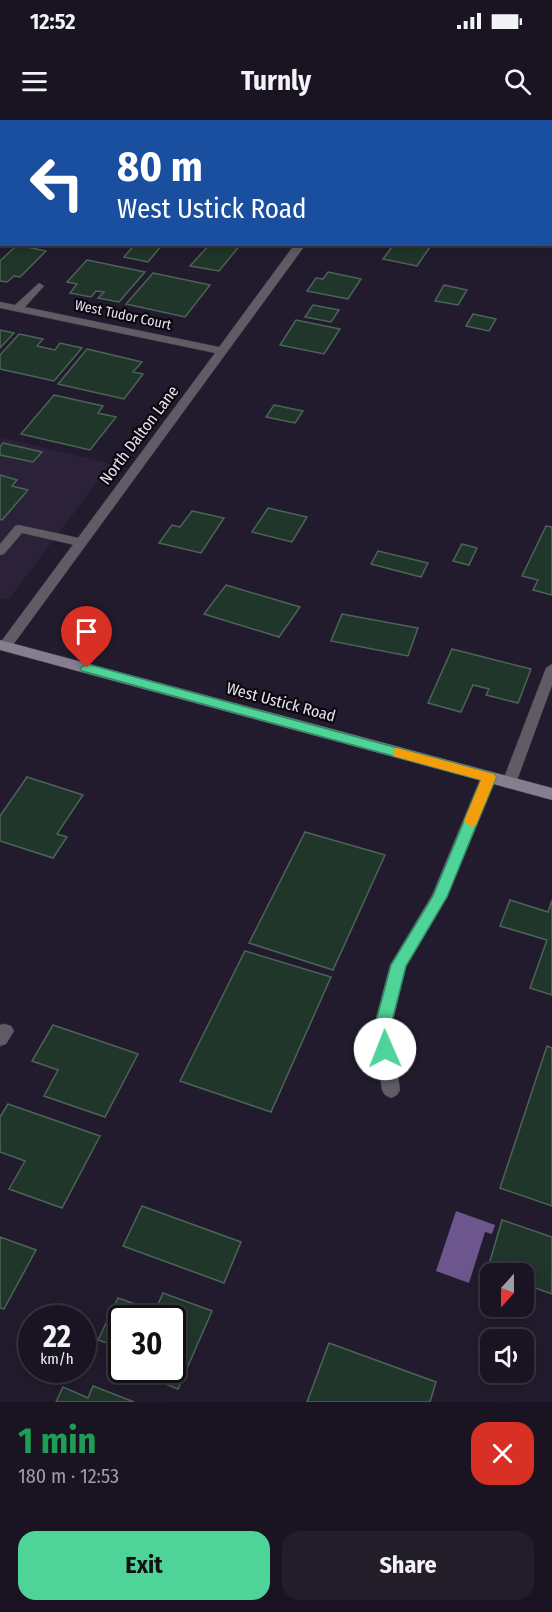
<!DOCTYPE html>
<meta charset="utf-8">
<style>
body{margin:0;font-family:"Fira Sans Condensed",sans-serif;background:#231d2a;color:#f1f3f6;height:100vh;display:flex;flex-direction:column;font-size:22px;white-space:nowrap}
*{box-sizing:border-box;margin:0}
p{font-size:20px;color:#9f9ea5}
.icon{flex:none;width:33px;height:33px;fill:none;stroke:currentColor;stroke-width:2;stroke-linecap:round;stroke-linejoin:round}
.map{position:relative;height:1282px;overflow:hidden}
.panel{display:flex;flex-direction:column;background:#1a1422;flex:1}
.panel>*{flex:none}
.banner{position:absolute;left:0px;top:0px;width:552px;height:126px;box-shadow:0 3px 15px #0003,0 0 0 2px #383340;background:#1a4fa0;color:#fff;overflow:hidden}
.needle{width:39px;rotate:201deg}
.buttons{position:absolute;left:480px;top:1143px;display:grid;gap:12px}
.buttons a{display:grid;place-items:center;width:54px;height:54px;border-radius:12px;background:#1a1422;box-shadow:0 3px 15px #0003,0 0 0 2px #383340;font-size:30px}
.speed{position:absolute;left:18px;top:1185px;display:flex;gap:12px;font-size:30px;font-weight:700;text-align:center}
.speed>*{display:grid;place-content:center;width:78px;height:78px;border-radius:50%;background:#1a1422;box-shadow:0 3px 15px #0003,0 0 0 2px #383340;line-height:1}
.speed small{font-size:15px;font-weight:400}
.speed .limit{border:3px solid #111;border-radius:9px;background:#fff;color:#111}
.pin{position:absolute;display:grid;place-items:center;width:51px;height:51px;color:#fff;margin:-62px -26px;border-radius:50% 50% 50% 0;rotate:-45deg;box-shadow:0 0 6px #0007}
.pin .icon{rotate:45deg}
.me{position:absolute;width:66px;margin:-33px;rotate:359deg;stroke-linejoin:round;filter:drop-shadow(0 0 4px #0008)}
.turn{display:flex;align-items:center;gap:21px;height:126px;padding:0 18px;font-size:27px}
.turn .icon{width:78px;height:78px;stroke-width:2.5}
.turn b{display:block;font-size:42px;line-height:51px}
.round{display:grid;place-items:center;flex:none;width:63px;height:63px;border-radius:18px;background:#231d2a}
.head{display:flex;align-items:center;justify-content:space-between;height:102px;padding:0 18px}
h1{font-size:36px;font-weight:700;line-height:45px;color:#1e9e55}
.primary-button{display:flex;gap:12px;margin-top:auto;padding:12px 18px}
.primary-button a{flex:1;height:69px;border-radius:18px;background:#4ed399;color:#111;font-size:24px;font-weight:700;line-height:69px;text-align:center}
.primary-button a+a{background:#231d2a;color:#f1f3f6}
.status{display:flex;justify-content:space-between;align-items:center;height:42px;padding:0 30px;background:#1a1422;direction:ltr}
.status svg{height:16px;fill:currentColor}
header{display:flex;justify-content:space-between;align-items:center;height:78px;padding:0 18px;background:#1a1422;font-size:27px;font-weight:700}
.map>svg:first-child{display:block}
.built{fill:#2b2239}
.water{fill:#6c568d}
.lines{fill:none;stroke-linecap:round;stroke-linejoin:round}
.canal{fill:#6c568d;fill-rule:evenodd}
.building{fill:#20362b;stroke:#4c6457;stroke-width:1.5}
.lane-casing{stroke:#3d3748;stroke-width:1}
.street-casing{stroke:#3d3748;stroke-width:1}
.secondary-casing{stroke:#3d3748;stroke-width:1}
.lane{fill:#5f5c65;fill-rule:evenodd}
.street{fill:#5f5c65;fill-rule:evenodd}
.secondary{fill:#847e8e;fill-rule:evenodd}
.route{fill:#4ed399;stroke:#338963;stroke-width:1.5}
.slow{fill:#f59e0b}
.labels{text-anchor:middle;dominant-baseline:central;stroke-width:4.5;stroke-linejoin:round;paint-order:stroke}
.far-street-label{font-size:14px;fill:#e6e2ee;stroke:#0a070f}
.street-label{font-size:16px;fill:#e6e2ee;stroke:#0a070f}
</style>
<div class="status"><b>12:52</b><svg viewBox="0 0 49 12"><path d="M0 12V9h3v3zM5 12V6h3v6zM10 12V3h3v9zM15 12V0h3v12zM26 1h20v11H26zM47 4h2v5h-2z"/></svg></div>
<header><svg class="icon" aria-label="menu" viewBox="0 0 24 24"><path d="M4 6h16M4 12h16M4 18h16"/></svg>Turnly<svg class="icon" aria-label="search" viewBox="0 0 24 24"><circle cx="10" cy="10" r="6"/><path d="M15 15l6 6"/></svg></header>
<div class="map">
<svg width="552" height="1282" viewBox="0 0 552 1282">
<rect width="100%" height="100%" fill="#221b2d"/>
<path class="built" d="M 4,318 L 111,344 L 9,479 L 0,479 L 0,322 Z"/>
<path class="water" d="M 456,1091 L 495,1105 L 492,1114 L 485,1112 L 469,1163 L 436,1151 Z"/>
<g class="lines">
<path class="canal" d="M 550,19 L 552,19 L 552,31 L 550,31 Z"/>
</g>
<path class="building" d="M 135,124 L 157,124 L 162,125 L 148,142 L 124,137 Z
M 210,124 L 241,124 L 219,151 L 190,146 Z
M 394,124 L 432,124 L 417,146 L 383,139 Z
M 17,125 L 46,131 L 20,157 L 14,156 L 7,162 L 0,161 L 0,141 Z
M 87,140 L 145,152 L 119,182 L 98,178 L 104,172 L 96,171 L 91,177 L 70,173 L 77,164 L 67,162 Z
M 328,152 L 361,159 L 348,179 L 307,171 L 316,158 L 323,159 Z
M 153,153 L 210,165 L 185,197 L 126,184 Z
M 444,165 L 467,170 L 458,185 L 435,181 Z
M 313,185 L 339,190 L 331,202 L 305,197 Z
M 473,194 L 496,199 L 489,211 L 466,206 Z
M 296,200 L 340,209 L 324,234 L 280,225 Z
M 0,210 L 14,213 L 0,228 Z
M 19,214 L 43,219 L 37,226 L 55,230 L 60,223 L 82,228 L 54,261 L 0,249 L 0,235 Z
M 87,229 L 142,242 L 133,252 L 143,254 L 124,279 L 58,264 Z
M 54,275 L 103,286 L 98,293 L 116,297 L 90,330 L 21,314 Z
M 274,285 L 303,291 L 295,303 L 266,297 Z
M 3,323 L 42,332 L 33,342 L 0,335 L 0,327 Z
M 0,355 L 17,360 L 12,366 L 28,370 L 2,400 L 0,399 Z
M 268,388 L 307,397 L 292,422 L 252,412 Z
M 192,391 L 224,398 L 201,433 L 159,423 L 172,405 L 180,407 Z
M 546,406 L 552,407 L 552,475 L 533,470 L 538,460 L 522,456 Z
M 462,424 L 477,428 L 469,445 L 453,441 Z
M 378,431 L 428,443 L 421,457 L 371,444 Z
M 226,465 L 300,487 L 279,517 L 204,494 Z
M 342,494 L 418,508 L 408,536 L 331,521 Z
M 452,529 L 531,549 L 518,583 L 486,575 L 489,569 L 473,565 L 461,592 L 428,583 Z
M 27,657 L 83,675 L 57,714 L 67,717 L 53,738 L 0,721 L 0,696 Z
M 305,712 L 385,735 L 333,850 L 249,823 Z
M 510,780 L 548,792 L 552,780 L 552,875 L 530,868 L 547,820 L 500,806 Z
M 245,831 L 331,857 L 271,992 L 180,961 Z
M 53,905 L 138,934 L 105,997 L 44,976 L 58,950 L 32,941 Z
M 547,926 L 552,928 L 552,1086 L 500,1068 Z
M 8,984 L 100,1016 L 62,1088 L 9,1069 L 25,1041 L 0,1032 L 0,997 Z
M 142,1086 L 241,1122 L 224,1163 L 123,1126 Z
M 502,1100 L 552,1117 L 552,1174 L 524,1164 L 524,1154 L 487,1151 Z
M 0,1117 L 36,1130 L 4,1189 L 0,1188 Z
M 163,1173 L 212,1191 L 178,1269 L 138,1253 L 140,1250 L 172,1250 L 172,1198 L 122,1198 L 122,1228 L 98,1220 L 118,1178 L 155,1191 Z
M 329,1223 L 436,1262 L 430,1282 L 307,1282 Z
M 93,1266 L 134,1282 L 56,1282 L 63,1267 L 88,1278 Z"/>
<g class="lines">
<defs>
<path id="lane" d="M 19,405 L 79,418 L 85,422 L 79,426 L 22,413 L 4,434 L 0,435 L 0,424 L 15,406 Z
M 552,544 L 552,565 L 516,663 L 509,668 L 504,667 L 502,663 L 546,548 Z"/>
<path id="street" d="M 295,0 L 312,0 L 313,2 L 296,2 Z
M 389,0 L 399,0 L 388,2 Z
M 295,124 L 306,124 L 10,529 L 0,529 L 0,523 L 215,233 L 0,188 L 0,182 L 15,185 L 39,163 L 44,166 L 25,187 L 219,227 Z
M 489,652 L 497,657 L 447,777 L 406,846 L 391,909 L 400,970 L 397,975 L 391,978 L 385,975 L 382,970 L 373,909 L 390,845 L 432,775 L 481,657 Z
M 5,904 L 11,906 L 14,911 L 6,924 L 0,926 L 0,905 Z"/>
<path id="secondary" d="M 0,520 L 552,668 L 552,680 L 0,530 Z"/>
</defs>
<use href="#lane" class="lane-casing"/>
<use href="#street" class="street-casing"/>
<use href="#secondary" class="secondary-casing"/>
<use href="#lane" class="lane"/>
<use href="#street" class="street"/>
<use href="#secondary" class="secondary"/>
</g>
<path class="route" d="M 87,544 L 494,654 L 496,657 L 447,777 L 406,846 L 390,909 L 393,929 L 391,934 L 379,934 L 374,909 L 391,845 L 433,776 L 481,660 L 82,551 L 80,548 Z"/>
<path class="slow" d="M 397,628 L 494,654 L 496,657 L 476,705 L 471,707 L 464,701 L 481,660 L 393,636 L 393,629 Z"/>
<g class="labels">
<g class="far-street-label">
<text transform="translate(123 195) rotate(12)">West Tudor Court</text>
</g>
<g class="street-label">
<text transform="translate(139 315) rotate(-53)">North Dalton Lane</text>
<text transform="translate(281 582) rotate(15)">West Ustick Road</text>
</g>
</g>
</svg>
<div class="buttons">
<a><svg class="needle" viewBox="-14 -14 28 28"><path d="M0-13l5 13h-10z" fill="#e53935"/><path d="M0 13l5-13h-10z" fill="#9f9ea5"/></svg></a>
<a><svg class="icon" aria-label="sound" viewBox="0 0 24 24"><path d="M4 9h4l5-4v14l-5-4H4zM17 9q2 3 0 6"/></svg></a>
</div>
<div class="speed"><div>22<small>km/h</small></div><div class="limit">30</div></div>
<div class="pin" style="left:87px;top:548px;background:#d93025"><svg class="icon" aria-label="arrive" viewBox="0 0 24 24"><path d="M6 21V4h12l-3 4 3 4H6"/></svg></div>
<svg class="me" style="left:385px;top:929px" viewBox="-20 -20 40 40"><circle r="19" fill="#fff"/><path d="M0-13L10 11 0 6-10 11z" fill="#4ed399"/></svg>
<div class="banner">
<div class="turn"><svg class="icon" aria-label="left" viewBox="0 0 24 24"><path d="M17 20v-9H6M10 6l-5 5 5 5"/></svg><div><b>80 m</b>West Ustick Road</div></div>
</div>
</div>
<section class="panel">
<div class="head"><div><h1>1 min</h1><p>180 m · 12:53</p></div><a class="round" style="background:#d93025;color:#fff"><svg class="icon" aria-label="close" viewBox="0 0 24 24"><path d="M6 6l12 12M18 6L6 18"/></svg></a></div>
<div class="primary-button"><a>Exit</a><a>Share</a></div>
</section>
